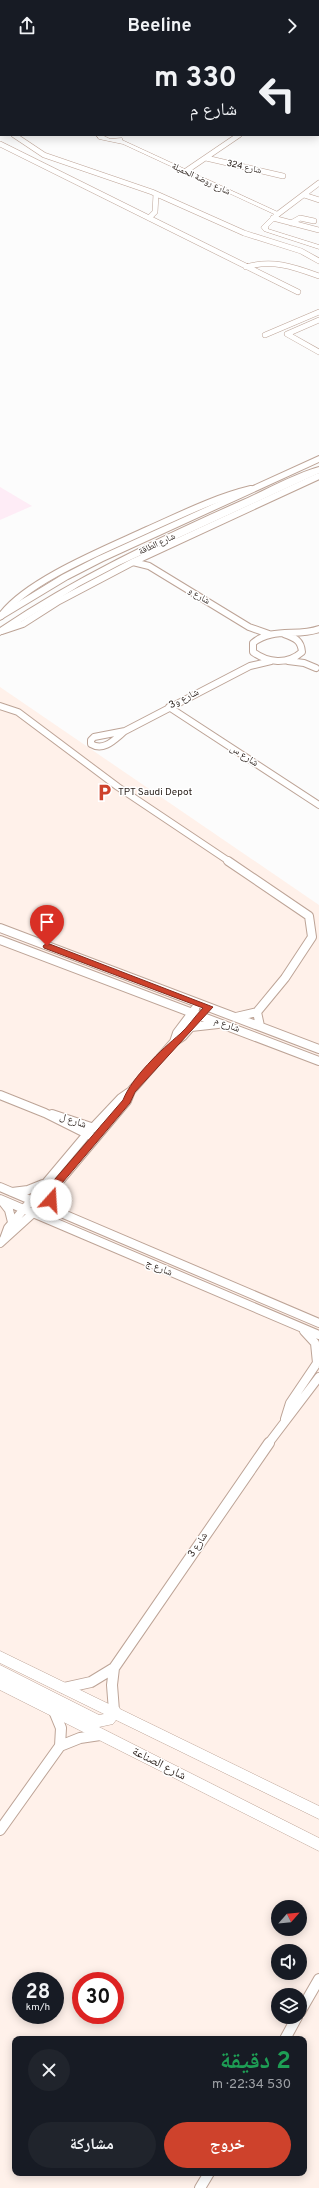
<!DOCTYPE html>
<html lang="ar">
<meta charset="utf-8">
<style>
body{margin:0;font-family:Overpass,"Noto Naskh Arabic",sans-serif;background:#20242c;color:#f1f3f6;direction:rtl;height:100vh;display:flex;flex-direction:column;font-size:15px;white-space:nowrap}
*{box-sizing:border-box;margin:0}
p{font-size:13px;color:#9ea1a6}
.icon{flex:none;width:22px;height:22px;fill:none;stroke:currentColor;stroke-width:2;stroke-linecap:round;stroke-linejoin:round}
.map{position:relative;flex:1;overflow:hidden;direction:ltr}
.panel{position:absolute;left:12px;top:1984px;width:295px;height:140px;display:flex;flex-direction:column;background:#171b24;border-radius:8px;box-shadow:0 2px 10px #0003;direction:rtl}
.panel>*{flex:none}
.top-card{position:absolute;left:0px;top:0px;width:319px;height:84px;box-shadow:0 2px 10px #0003;direction:rtl;background:#171b24;color:#f1f3f6;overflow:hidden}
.needle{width:26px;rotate:63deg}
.fabs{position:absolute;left:271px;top:1848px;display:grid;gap:8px}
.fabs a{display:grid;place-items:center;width:36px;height:36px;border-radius:50%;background:#171b24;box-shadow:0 2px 10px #0003;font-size:20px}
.speed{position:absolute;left:12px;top:1920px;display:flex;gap:8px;font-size:20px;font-weight:700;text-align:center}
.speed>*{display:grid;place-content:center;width:52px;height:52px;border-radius:50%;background:#171b24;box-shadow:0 2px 10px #0003;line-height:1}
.speed small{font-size:10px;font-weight:400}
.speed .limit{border:6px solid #d22;background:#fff;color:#111}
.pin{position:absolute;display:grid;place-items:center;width:34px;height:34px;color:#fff;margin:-41px -17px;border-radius:50% 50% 50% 0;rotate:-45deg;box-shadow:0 0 4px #0007}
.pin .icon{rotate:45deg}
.me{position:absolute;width:44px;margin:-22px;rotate:19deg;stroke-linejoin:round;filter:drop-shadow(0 0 3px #0008)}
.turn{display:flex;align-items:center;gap:14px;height:84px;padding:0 16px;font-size:18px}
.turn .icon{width:52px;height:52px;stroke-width:2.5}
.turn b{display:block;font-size:28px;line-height:34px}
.round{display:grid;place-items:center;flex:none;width:42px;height:42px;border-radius:21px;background:#20242c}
.head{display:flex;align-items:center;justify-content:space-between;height:68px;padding:0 16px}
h1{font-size:24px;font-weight:700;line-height:30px;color:#1e9e55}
.button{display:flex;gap:8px;margin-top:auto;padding:8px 16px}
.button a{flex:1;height:46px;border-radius:24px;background:#ce422c;color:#fff;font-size:16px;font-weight:700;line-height:46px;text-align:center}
.button a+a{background:#20242c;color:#f1f3f6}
header{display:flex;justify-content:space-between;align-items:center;height:52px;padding:0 16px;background:#171b24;font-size:18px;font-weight:700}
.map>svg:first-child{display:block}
.commercial{fill:#feecf6}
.built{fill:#fff1ea;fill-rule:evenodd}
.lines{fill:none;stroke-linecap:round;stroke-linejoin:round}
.street-far3-casing{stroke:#bda497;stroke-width:6}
.street-far2-casing{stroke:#bda497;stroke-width:8}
.street-far1-casing{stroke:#bda497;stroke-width:10}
.street-casing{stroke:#bda497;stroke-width:12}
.secondary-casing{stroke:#bda497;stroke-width:1}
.primary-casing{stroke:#bda497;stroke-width:2}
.street-far3{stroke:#fff;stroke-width:5}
.street-far2{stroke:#fff;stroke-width:6}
.street-far1{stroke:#fff;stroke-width:8}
.street{stroke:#fff;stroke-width:10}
.secondary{fill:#fff;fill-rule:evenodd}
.primary{fill:#fff;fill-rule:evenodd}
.route{fill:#ce422c;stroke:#862b1d}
.labels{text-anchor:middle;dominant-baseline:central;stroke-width:3;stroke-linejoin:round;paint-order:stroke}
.far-street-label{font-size:9px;fill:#281e19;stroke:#fff}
.street-label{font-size:10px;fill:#281e19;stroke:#fff}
.poi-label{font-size:10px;fill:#281e19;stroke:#fff;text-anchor:start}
.near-street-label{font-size:12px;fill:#281e19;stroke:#fff}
</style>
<header><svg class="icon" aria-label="forward" viewBox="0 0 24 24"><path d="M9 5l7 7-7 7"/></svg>Beeline<svg class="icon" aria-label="share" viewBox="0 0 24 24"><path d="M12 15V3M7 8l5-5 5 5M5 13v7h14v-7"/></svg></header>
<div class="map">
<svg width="319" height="2136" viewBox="0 0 319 2136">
<rect width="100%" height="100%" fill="#fcfcfc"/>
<path class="commercial" d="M 0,435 L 32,454 L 0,468 Z"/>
<path class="built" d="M 0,635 L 319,853 L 319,2136 L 0,2136 ZM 278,1855 L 300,1855 L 300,1877 L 278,1877 ZM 278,1899 L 300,1899 L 300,1921 L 278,1921 ZM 21,1929 L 55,1929 L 55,1963 L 21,1963 ZM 81,1929 L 115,1929 L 115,1963 L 81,1963 ZM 278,1943 L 300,1943 L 300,1965 L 278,1965 ZM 15,1987 L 304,1987 L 304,2121 L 15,2121 Z"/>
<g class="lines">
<defs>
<path id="street-far3" d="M 54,0 L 58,1
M 147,0 L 152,1
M 14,83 L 44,103 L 152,140 L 244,181 L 301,199 L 319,209
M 0,92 L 298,240
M 206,106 L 283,124
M 186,119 L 239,83
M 304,143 L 319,148
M 278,162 L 319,131
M 149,166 L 155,160 L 156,142
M 273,166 L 319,178
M 291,171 L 300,166 L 314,169
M 246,215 C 273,207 294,215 319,224
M 319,268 L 287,282 L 319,300
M 265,283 L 319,260"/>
<path id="street-far2" d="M 133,510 L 149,514 L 249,575 L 269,582
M 1,564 C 26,529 106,497 147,478 C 181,463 214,446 251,437
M 2,579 L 23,572 L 59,549 L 133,510 L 319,424
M 284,582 C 295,586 301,588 302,600 C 287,613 268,611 253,600 L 253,591 C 272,575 297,585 319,577
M 288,609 L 304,611 L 316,616
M 0,654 L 18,660 L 118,735 L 230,810
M 169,655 L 319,753
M 125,679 C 115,687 104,700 91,692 L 91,688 L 94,685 Z
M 125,679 L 250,614 L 271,609"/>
<path id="street-far1" d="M 228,809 L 309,864 L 312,885 L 285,926 L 257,960 L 260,974
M 0,876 L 319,997
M 0,888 L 319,1009
M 236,965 L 257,960
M 191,975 L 218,972
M 174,990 L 177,981 L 195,957
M 0,1043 L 45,1061 L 91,1084
M 52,1062 L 97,1077
M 0,1135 L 319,1271
M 52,1136 L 51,1148 L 57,1160
M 12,1140 L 28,1138 L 43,1132
M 0,1147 L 319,1283
M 2,1149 L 9,1158 L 12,1170
M 4,1187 L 8,1176 L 87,1082 L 121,1046 L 131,1039 L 174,990 L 183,984 L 203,961
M 0,1191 L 32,1162 L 127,1049 L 131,1039
M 304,1279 L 315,1291 L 317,1311
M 285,1367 L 290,1351 L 319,1308
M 268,1392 L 319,1325"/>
<path id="street" d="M 114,1616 L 112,1633 L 114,1659
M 64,1636 L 91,1630 L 114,1616 L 269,1391
M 54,1659 L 61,1676 L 60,1694
M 0,1778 L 60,1694 L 80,1686 L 100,1683
M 300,1960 L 319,1927
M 285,1987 L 297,1965
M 200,2136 L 209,2121"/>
<path id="secondary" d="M 0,28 L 1,28 L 1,32 L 0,32 Z
M 96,83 L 102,83 L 110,87 L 122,86 L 122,88 L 280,161 L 280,163 L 268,175 L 268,177 L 319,193 L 319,197 L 264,179 L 261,175 L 274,162 L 123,92 L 99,87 Z
M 0,1599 L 113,1654 L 119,1655 L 120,1657 L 319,1754 L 319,1767 L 116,1668 L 113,1672 L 99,1675 L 319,1786 L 319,1799 L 0,1638 L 0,1613 L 99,1663 L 104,1662 L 0,1611 Z"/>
<path id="primary" d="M 319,404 L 319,410 L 103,509 L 68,527 L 0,568 L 0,561 L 62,523 L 97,505 Z
M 319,415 L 319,421 L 119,513 L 79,534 L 0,583 L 0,576 C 76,525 158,486 241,449 C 264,439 296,421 319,415 Z"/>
</defs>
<use href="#street-far3" class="street-far3-casing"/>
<use href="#street-far2" class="street-far2-casing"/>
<use href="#street-far1" class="street-far1-casing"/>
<use href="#street" class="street-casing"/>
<use href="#secondary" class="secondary-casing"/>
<use href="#primary" class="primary-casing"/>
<use href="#street-far3" class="street-far3"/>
<use href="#street-far2" class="street-far2"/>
<use href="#street-far1" class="street-far1"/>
<use href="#street" class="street"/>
<use href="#secondary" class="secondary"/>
<use href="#primary" class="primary"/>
</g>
<path class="route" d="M 47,891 L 213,955 L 135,1040 L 130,1051 L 57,1137 L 56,1148 L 51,1151 L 46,1148 L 49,1134 L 123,1048 C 132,1025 161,998 180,982 C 188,975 195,964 203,956 L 44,896 L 43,894 Z"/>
<defs>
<symbol id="parking-bare" viewBox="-9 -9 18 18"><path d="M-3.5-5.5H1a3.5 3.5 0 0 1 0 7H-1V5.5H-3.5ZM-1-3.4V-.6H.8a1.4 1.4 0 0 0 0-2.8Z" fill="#ce422c" stroke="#fff" stroke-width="2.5" paint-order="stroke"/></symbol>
</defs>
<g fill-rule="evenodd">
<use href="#parking-bare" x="92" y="728" width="25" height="25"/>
</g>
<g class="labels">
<g class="far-street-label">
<text transform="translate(244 115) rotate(13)">شارع 324</text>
<text transform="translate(201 127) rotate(25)">شارع روضة الحميلة</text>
<text transform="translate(157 492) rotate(-25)">شارع الطاقة</text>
<text transform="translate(199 544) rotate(31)">شارع و</text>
</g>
<g class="street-label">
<text transform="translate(184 647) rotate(-27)">شارع و3</text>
<text transform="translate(244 704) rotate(33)">شارع س</text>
<text transform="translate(227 973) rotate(21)">شارع م</text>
<text transform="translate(73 1069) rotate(19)">شارع ل</text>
<text transform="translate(159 1216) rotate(23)">شارع ج</text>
<text transform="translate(198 1493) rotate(-56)">شارع 3</text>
</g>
<g class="poi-label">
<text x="118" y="740">TPT Saudi Depot</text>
</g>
<g class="near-street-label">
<text transform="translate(159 1712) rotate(27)">شارع الصناعة</text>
</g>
</g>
</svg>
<div class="fabs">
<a><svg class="needle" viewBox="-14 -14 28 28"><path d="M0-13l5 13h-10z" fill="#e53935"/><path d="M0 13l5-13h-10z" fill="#9ea1a6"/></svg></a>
<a><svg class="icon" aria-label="sound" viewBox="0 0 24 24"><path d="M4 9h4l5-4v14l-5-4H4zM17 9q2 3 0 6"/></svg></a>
<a><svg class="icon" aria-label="layers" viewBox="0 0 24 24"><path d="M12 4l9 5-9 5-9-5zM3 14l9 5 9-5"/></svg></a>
</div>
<div class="speed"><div>28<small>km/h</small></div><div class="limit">30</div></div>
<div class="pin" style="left:47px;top:894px;background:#d93025"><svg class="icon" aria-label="arrive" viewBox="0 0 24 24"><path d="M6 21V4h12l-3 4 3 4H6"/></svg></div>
<svg class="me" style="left:51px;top:1148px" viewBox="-20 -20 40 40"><circle r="19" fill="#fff"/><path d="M0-13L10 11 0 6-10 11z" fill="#ce422c"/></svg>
<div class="top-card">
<div class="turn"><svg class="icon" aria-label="left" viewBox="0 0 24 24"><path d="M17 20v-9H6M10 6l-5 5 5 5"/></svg><div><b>330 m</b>شارع م</div></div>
</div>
<section class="panel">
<div class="head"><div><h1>2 دقيقة</h1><p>530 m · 22:34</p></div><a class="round"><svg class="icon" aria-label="close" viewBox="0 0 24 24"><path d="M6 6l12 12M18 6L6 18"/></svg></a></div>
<div class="button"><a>خروج</a><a>مشاركة</a></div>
</section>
</div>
